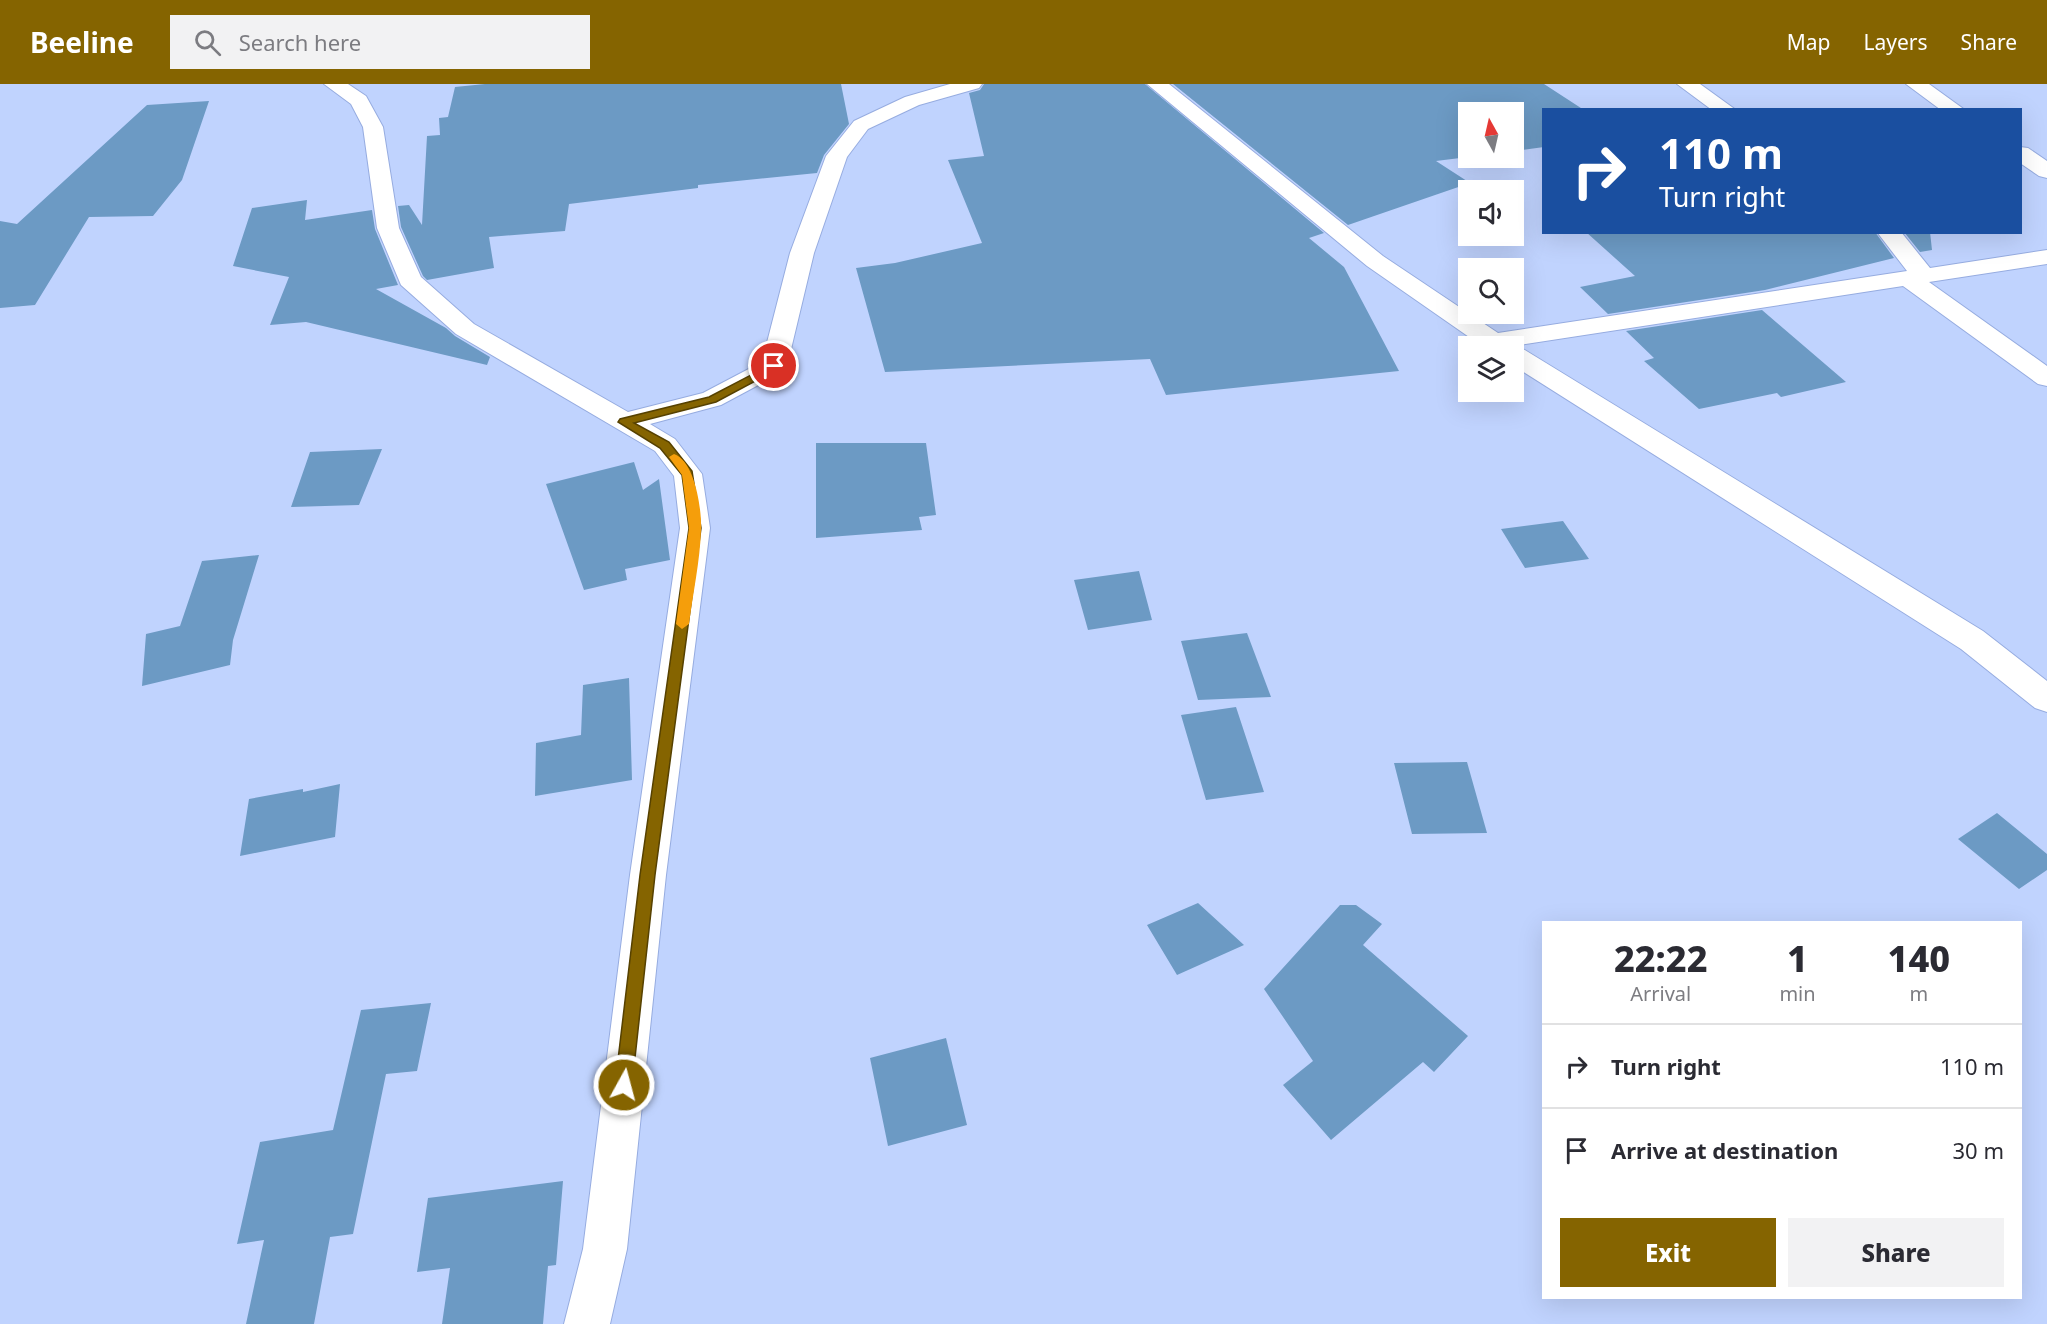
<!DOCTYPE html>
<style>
body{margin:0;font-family:"Noto Sans",sans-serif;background:#f2f2f3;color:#2b2b33;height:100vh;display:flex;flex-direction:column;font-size:22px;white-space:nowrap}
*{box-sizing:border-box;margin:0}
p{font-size:20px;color:#7c7c81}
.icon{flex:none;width:33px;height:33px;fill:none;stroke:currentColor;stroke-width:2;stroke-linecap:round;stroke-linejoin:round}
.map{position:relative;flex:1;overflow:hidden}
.drawer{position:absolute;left:1542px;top:837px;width:480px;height:378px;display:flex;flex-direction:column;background:#fff;border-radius:0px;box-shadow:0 6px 24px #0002}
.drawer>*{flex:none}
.banner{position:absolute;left:1542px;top:24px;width:480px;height:126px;border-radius:0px;box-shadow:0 6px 24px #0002;background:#1a4fa0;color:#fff;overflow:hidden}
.needle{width:39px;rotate:352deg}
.controls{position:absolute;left:1458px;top:18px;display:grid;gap:12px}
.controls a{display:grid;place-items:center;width:66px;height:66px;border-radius:0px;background:#fff;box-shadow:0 6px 24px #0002;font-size:30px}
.pin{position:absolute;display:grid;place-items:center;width:51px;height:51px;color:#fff;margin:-26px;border:3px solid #fff;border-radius:50%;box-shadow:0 2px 6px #0007}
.me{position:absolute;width:66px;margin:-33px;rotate:7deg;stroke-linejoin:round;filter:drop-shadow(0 0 4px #0008)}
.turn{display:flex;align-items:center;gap:21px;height:126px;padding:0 18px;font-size:27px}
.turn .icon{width:78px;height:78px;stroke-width:2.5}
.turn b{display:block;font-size:42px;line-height:51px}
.eta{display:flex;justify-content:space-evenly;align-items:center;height:102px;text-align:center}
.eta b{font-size:36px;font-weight:800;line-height:42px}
.button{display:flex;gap:12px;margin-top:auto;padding:12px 18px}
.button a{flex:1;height:69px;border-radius:0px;background:#856400;color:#fff;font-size:24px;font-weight:800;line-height:69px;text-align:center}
.button a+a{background:#f2f2f3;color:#2b2b33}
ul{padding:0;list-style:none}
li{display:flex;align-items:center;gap:18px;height:84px;padding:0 18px;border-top:2px solid #e1e1e2}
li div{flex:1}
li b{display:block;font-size:22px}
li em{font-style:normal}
header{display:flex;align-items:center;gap:36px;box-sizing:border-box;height:84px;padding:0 30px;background:#856400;color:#fff}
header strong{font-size:28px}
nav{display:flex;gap:33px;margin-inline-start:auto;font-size:21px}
.search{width:420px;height:54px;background:#f2f2f3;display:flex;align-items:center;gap:15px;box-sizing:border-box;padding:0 21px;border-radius:0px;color:#7c7c81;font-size:22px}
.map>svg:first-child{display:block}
.building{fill:#6c9ac4}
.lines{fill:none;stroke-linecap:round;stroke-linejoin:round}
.minor-casing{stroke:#96ace0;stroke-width:2}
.minor{fill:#fff;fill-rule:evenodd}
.route{fill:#856400;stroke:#564100;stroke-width:1.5}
.slow{fill:#f59e0b}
</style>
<header>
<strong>Beeline</strong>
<div class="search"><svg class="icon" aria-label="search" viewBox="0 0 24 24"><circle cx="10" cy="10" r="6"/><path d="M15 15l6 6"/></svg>Search here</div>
<nav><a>Map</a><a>Layers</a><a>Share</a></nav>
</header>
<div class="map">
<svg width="2047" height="1240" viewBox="0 0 2047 1240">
<rect width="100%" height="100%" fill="#c0d3fe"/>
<path class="building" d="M 485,0 L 841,0 L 849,40 L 824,71 L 817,89 L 698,101 L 698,104 L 569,120 L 565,147 L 489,153 L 494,184 L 427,196 L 423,192 L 401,143 L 398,122 L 409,121 L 422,141 L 427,52 L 440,51 L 439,34 L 448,33 L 455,3 Z
M 984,0 L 1145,0 L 1324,149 L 1309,154 L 1344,183 L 1399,287 L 1166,311 L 1150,275 L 885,288 L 856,184 L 895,179 L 982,159 L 948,76 L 984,72 L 969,9 L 980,6 Z
M 1173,0 L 1544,0 L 1584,26 L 1544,26 L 1544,63 L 1514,67 L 1514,28 L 1468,28 L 1468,73 L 1436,77 L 1470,99 L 1348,141 Z
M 209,17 L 182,96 L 153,132 L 89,133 L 35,221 L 0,224 L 0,137 L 17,140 L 147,21 Z
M 307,116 L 305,136 L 372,126 L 375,145 L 398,201 L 376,205 L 446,244 L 455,252 L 490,273 L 487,281 L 306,238 L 270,241 L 289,193 L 233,182 L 252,124 Z
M 1586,148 L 1875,148 L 1894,174 L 1765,206 L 1608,230 L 1580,203 L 1635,192 Z
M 1904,148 L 1930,148 L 1932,166 L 1920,168 Z
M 1762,226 L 1846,298 L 1781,313 L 1777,309 L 1699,325 L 1644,277 L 1654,274 L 1626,247 Z
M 816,359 L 926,359 L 936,431 L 919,433 L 922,446 L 816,454 Z
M 382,365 L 359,421 L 291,423 L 310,368 Z
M 634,378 L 643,406 L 659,395 L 670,476 L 625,485 L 627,496 L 584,506 L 546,400 Z
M 1563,437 L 1589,475 L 1525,484 L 1501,445 Z
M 259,471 L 233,556 L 230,581 L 142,602 L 146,550 L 180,542 L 202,477 Z
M 1139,487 L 1152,536 L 1088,546 L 1074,496 Z
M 1247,549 L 1271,613 L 1198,616 L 1181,557 Z
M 629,594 L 632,696 L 535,712 L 536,659 L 581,651 L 583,601 Z
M 1236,623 L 1264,708 L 1206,716 L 1181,631 Z
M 1467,678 L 1487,749 L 1412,750 L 1394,679 Z
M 340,700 L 335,753 L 240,772 L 249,715 L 303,705 L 303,708 Z
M 1997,729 L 2047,770 L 2047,786 L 2019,805 L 1958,755 Z
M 1198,819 L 1244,861 L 1177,891 L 1147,841 Z
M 1340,821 L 1356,821 L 1382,840 L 1363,861 L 1468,952 L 1434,988 L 1423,978 L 1331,1056 L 1283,1001 L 1313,977 L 1264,905 Z
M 431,919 L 417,987 L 386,990 L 353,1150 L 330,1153 L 314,1240 L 246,1240 L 264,1156 L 237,1160 L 260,1058 L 333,1046 L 361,926 Z
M 946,954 L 967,1041 L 888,1062 L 870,974 Z
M 563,1097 L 556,1181 L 548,1182 L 543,1240 L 442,1240 L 450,1184 L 417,1188 L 428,1114 Z"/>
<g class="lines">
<defs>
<path id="minor" d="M 324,0 L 348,0 L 366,12 L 383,43 L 399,144 L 421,193 L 474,240 L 628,328 L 703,309 L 762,278 L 790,169 L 826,72 L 854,37 L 905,13 L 950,0 L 982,0 L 979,4 L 919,21 L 868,45 L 847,73 L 814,169 L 787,282 L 783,288 L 721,321 L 650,340 L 675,355 L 702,390 L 710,444 L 666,791 L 627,1165 L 610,1240 L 564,1240 L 583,1165 L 630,791 L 680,444 L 674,392 L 655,367 L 456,250 L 401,201 L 377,144 L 363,43 L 351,20 Z
M 1147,0 L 1169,0 L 1383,172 L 1498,249 L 1907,187 L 1877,148 L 1901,148 L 1930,184 L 2047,166 L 2047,180 L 1929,198 L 2047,282 L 2047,302 L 2038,300 L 1903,202 L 1513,262 L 1482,262 L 1367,182 Z
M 1677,0 L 1700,0 L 1736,26 L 1712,26 Z
M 1906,0 L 1929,0 L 1965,26 L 1941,26 Z
M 2020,63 L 2028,64 L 2047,77 L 2047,94 L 2039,92 L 2020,79 Z
M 1514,263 L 1523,265 L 1983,547 L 2047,597 L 2047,628 L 2035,624 L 1961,565 L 1514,282 Z"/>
</defs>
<use href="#minor" class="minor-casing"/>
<use href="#minor" class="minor"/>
</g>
<path class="route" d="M 774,279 L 779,282 L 778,285 L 716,318 L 634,339 L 669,358 L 692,387 L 701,444 L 655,791 L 632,1001 L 630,1007 L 624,1010 L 618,1007 L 615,1001 L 640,791 L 689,444 L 682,391 L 660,364 L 618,338 L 620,335 L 709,313 Z"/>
<path class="slow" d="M 674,370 C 695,377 702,426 701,446 C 700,477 693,509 689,540 L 682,545 L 676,540 L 689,444 L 682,391 L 669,373 Z"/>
</svg>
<div class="controls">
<a><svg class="needle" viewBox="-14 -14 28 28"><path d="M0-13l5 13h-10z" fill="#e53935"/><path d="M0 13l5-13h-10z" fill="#7c7c81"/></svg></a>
<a><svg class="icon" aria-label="sound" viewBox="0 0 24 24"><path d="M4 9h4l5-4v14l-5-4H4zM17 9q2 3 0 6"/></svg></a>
<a><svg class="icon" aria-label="search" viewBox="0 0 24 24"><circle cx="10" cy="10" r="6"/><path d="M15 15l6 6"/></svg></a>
<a><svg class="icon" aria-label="layers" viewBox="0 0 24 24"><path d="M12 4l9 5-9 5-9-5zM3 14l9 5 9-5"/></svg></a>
</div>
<div class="pin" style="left:774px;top:282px;background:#d93025"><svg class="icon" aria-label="arrive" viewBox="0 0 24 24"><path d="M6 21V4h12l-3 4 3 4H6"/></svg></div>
<svg class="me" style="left:624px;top:1001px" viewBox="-20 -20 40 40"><circle r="17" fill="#856400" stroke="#fff" stroke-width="3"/><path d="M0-11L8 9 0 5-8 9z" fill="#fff"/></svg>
<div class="banner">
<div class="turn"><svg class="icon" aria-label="right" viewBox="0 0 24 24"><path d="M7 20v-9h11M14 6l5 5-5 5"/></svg><div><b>110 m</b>Turn right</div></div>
</div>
<section class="drawer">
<div class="eta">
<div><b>22:22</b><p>Arrival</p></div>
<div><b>1</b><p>min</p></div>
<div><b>140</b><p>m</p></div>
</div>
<ul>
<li><svg class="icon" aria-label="right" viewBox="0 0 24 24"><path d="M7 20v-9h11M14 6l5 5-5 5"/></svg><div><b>Turn right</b></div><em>110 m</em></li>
<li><svg class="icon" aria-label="arrive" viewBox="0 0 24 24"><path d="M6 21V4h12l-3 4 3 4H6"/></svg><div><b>Arrive at destination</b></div><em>30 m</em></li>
</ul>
<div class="button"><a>Exit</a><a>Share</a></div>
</section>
</div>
